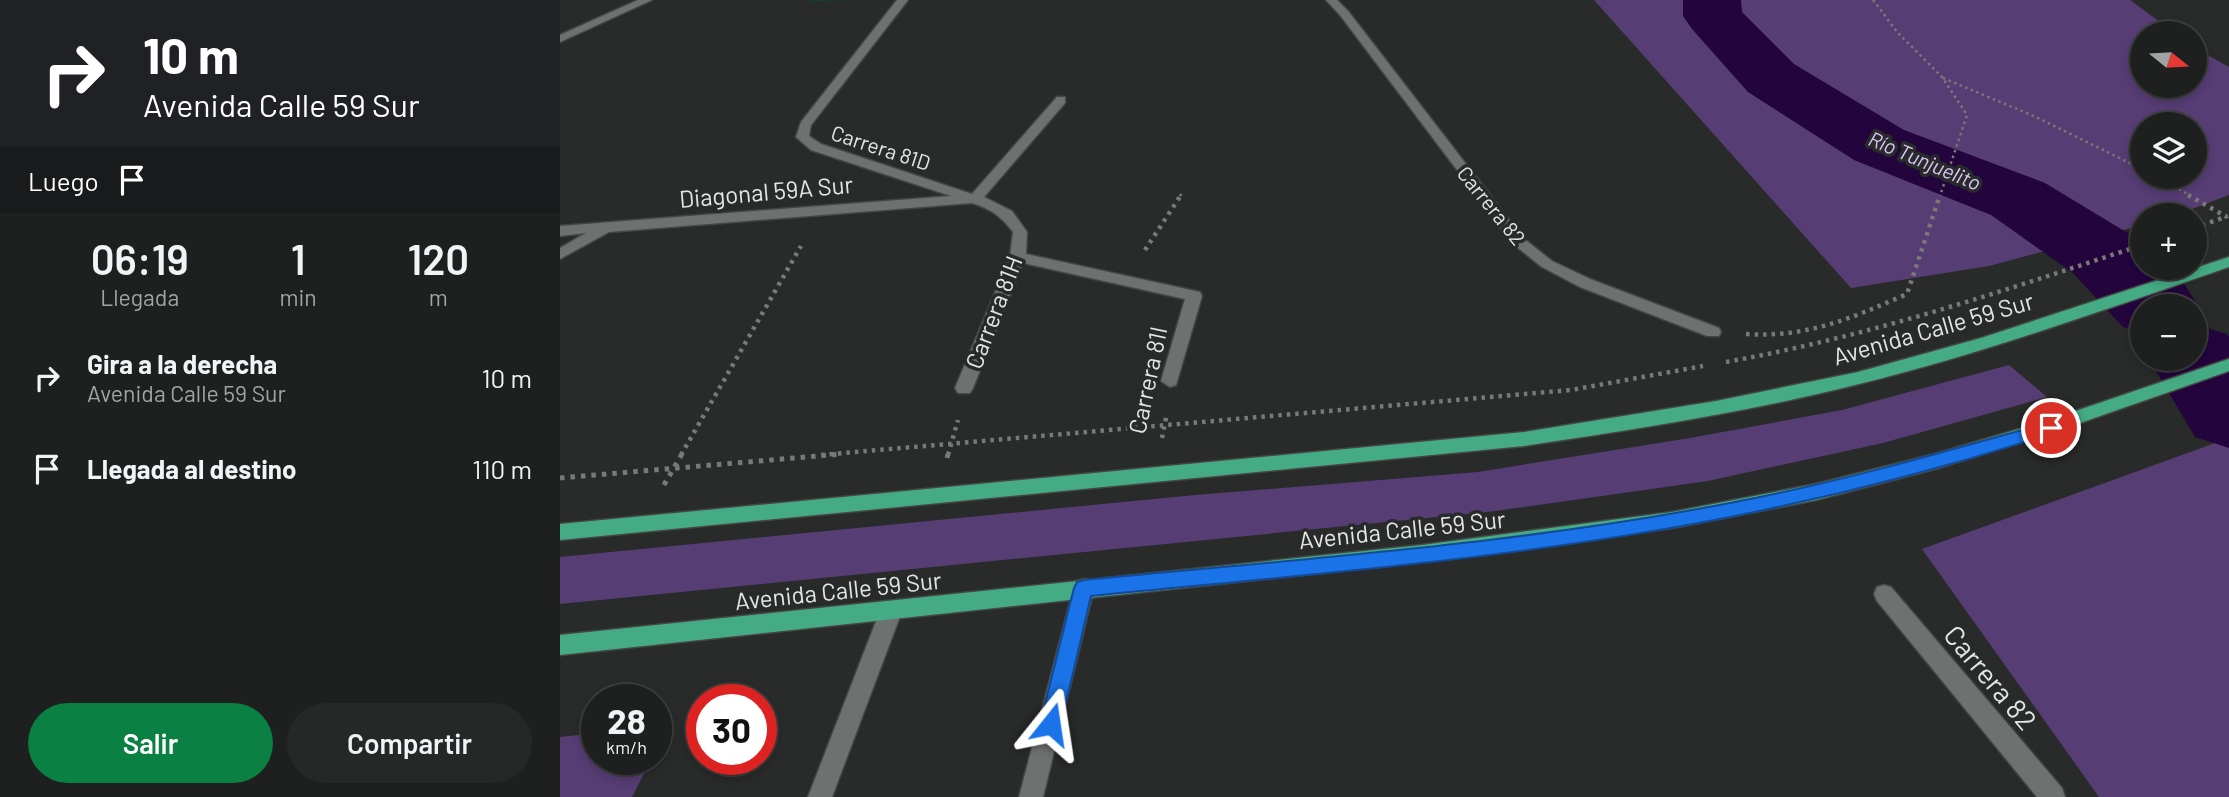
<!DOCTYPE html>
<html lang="es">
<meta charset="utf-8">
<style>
body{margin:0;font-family:Barlow,sans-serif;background:#262828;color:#f1f3f6;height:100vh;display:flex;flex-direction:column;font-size:26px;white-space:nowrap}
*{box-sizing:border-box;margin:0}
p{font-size:23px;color:#a1a3a4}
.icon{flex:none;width:38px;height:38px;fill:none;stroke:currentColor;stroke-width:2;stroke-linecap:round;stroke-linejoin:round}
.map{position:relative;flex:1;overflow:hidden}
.drawer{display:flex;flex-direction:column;background:#1e201f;width:560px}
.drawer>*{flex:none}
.guide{background:#202124;color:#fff;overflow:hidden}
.needle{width:46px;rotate:108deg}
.controls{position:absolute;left:1570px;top:21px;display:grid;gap:14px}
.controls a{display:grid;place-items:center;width:77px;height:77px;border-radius:50%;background:#1e201f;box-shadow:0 4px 10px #0003,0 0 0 2px #3c3e3d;font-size:35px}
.speed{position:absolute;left:21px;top:684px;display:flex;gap:14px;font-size:35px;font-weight:700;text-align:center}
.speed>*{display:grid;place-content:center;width:91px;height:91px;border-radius:50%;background:#1e201f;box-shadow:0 4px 10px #0003,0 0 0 2px #3c3e3d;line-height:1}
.speed small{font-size:18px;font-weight:400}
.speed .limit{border:10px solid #d22;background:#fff;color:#111}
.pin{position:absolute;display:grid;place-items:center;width:60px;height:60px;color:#fff;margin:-30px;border:4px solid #fff;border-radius:50%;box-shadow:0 2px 7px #0007}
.me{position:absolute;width:77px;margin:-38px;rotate:15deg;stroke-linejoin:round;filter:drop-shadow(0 0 5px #0008)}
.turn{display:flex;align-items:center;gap:24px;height:147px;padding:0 28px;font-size:32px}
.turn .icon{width:91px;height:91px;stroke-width:2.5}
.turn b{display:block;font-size:49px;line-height:60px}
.then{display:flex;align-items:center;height:66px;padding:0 28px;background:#0003;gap:14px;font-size:26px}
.eta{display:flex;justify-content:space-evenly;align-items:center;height:119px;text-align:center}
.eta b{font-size:42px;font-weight:600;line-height:49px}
.action{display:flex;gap:14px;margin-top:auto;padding:14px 28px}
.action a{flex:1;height:80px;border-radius:42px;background:#0b8043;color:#fff;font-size:28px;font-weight:600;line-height:80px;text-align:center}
.action a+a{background:#262828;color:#f1f3f6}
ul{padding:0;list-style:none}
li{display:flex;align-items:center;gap:21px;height:91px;padding:0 28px}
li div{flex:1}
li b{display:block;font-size:26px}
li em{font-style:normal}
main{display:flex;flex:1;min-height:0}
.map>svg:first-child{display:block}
.green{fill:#563d74;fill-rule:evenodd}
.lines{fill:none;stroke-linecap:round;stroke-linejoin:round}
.river{fill:#23043d;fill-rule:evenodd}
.street-casing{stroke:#444645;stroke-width:3}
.primary-casing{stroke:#444645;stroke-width:3}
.path-far2{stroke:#777a78;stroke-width:2.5;stroke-dasharray:2.5 3.5;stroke-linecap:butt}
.path-far1{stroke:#777a78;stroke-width:4.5;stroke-dasharray:3.5 5;stroke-linecap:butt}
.path{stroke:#777a78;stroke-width:5;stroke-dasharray:4.5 6;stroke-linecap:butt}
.street{fill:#6e716f;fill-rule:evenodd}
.primary{fill:#45ab84;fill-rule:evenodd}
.wall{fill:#0b4730}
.route{fill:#1a73e8;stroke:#114b97;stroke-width:2}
.labels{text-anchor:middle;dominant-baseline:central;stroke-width:7;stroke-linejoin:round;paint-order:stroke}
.far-street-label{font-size:21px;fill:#e4e6e5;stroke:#282b29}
.far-water-label{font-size:21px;font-style:italic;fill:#dbc4fb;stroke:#282b29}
.street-label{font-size:24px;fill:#e4e6e5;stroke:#282b29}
.near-street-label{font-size:28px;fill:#e4e6e5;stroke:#282b29}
</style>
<main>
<section class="drawer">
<div class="guide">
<div class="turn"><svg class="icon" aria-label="right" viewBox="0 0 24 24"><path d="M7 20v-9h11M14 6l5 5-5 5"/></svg><div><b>10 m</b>Avenida Calle 59 Sur</div></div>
<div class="then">Luego<svg class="icon" aria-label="arrive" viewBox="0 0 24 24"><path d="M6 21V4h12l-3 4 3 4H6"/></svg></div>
</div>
<div class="eta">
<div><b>06:19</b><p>Llegada</p></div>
<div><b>1</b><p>min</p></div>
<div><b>120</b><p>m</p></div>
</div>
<ul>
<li><svg class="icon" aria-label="right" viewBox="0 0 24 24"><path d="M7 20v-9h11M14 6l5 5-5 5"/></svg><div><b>Gira a la derecha</b><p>Avenida Calle 59 Sur</p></div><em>10 m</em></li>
<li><svg class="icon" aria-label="arrive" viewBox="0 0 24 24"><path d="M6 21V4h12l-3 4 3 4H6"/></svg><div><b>Llegada al destino</b></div><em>110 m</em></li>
</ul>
<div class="action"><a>Salir</a><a>Compartir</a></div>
</section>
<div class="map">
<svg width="1669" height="797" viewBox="0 0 1669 797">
<rect width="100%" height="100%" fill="#282b29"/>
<path class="green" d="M 1034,0 L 1570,0 L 1615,33 L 1582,33 L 1582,86 L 1634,86 L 1635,48 L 1669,67 L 1669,195 L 1616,215 L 1582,215 L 1582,225 L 1429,266 L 1291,288 ZM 1582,124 L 1634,124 L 1634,177 L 1582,177 Z
M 1449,365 L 1487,397 L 1323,443 L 1148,481 L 928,512 L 0,604 L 0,557 L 635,495 L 918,472 L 1130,438 L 1282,410 Z
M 1669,438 L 1669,797 L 1539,797 L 1362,549 Z
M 37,733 L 37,760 L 91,760 L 72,797 L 0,797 L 0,737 Z"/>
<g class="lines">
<path class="river" d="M 1123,0 L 1181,0 L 1182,12 L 1234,64 L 1344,130 L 1485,183 L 1571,235 L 1582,246 L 1582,268 L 1606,268 L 1625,285 L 1638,306 L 1634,311 L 1634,306 L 1582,306 L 1582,332 L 1563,327 L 1513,273 L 1431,215 L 1294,160 L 1188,92 L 1132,29 L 1123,16 Z
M 1634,324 L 1667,334 L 1669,337 L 1669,448 L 1635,437 L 1589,359 L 1634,359 Z"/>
<defs>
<path id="street" d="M 78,0 L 92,0 L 0,42 L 0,35 Z
M 337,0 L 348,0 L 251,125 L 249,136 L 261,144 L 412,194 L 497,97 L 505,97 L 505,103 L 424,197 L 452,211 L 467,232 L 466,254 L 640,292 L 642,296 L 616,385 L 610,387 L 601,381 L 625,299 L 463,263 L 413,388 L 410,393 L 398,393 L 395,388 L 450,257 L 453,232 C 441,216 431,209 412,203 L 49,232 L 0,259 L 0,248 L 26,233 L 0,236 L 0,226 L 391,196 L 251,150 L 236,137 L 241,122 Z
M 766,0 L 777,0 L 788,11 L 963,238 L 992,261 L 1030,279 L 1159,328 L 1161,332 L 1159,336 L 1147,336 L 1020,287 L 982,267 L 953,244 L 780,15 Z
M 524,579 L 531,581 L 534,588 L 483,797 L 459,797 L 514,588 L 517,581 Z
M 1324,585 L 1331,587 L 1502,788 L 1505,797 L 1477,797 L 1317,601 L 1314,594 L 1317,587 Z
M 331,601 L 338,604 L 342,611 L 272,797 L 248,797 L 320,611 L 324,604 Z"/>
<path id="primary" d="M 1669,257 L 1669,267 C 1546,309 1425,353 1299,384 C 1189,412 1076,429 964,446 L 0,540 L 0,524 L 964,432 L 1156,401 L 1298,372 L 1421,338 Z
M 1669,359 L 1669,371 L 1500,430 L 1375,469 L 1256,500 L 1112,528 L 862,562 L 0,655 L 0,635 L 862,545 L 1112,512 L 1256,484 L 1375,454 L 1489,420 Z"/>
</defs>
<use href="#street" class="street-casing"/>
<use href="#primary" class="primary-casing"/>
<path class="path-far2" d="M 1313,0 L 1338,33 L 1382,77 L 1407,115 L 1380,196
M 1383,78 L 1476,117 L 1582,169
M 1598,177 L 1631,196
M 620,196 L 623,191"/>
<path class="path-far1" d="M 1628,195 L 1667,217
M 1634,228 L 1668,216
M 585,250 L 621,195
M 1186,334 C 1247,338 1292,318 1347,294 L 1380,195
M 1166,362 C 1311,336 1443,291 1582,245
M 602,438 L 607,413
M 121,455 L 241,246
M 261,455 L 1011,390 L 1143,366
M 388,455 L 398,420"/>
<path class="path" d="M 387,458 L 388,454
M 0,478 L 281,454
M 104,485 L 122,454"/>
<use href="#street" class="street"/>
<use href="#primary" class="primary"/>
</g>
<path class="wall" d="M 250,0 L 290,0 L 251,1 Z"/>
<path class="route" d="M 1491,422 L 1497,424 L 1499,428 L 1497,432 C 1357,477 1214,512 1069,535 C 891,564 711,578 531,596 L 501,724 L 498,731 L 491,735 L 483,731 L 480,724 L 514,588 L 517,582 L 524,580 C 749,558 978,543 1200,497 C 1298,477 1394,449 1491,422 Z"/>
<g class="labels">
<g class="far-street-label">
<text transform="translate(321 147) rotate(18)">Carrera 81D</text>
<text transform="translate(932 205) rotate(51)">Carrera 82</text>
</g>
<g class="far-water-label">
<text transform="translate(1365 160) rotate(23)">Río Tunjuelito</text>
</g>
<g class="street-label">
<text transform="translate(206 191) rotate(-5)">Diagonal 59A Sur</text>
<text transform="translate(433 312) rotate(-69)">Carrera 81H</text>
<text transform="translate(1373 328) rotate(-16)">Avenida Calle 59 Sur</text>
<text transform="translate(587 380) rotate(-78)">Carrera 81I</text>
<text transform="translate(842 529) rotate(-6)">Avenida Calle 59 Sur</text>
<text transform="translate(278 590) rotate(-6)">Avenida Calle 59 Sur</text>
</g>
<g class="near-street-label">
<text transform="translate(1431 677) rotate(50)">Carrera 82</text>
</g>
</g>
</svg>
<div class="controls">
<a><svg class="needle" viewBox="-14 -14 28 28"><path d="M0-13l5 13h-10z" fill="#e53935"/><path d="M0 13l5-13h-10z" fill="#a1a3a4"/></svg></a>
<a><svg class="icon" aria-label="layers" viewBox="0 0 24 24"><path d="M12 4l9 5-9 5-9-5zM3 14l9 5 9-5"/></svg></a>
<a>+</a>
<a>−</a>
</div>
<div class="speed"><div>28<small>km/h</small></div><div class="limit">30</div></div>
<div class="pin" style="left:1491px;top:428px;background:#d93025"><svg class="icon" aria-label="arrive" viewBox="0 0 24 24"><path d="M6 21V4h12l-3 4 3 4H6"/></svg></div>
<svg class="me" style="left:491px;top:724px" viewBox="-20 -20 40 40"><path d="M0-17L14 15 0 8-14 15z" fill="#1a73e8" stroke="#fff" stroke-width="4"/></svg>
</div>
</main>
